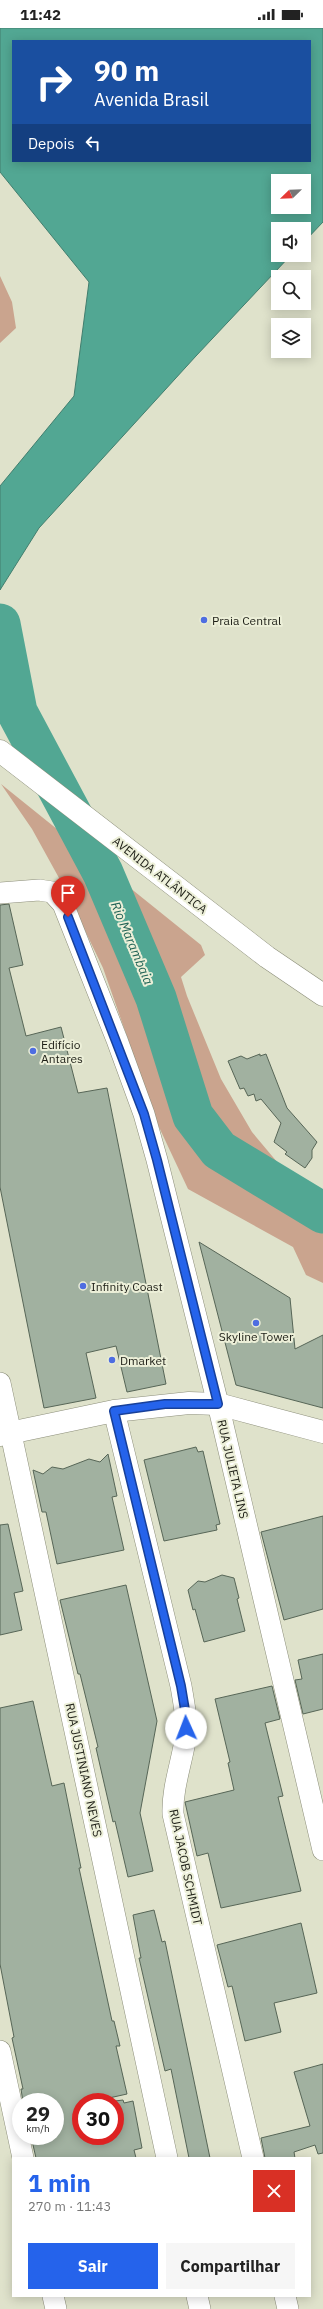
<!DOCTYPE html>
<html lang="pt">
<meta charset="utf-8">
<style>
body{margin:0;font-family:"IBM Plex Sans",sans-serif;background:#f6f6f6;color:#222;height:100vh;display:flex;flex-direction:column;font-size:15px;white-space:nowrap}
*{box-sizing:border-box;margin:0}
p{font-size:13px;color:#767676}
.icon{flex:none;width:22px;height:22px;fill:none;stroke:currentColor;stroke-width:2;stroke-linecap:round;stroke-linejoin:round}
.map{position:relative;flex:1;overflow:hidden}
.details{position:absolute;left:12px;top:2129px;width:299px;height:140px;display:flex;flex-direction:column;background:#fff;border-radius:0px;box-shadow:0 2px 10px #0003}
.details>*{flex:none}
.banner{position:absolute;left:12px;top:12px;width:299px;height:122px;border-radius:0px;box-shadow:0 2px 10px #0003;background:#1a4fa0;color:#fff;overflow:hidden}
.needle{width:26px;rotate:247deg}
.tools{position:absolute;left:271px;top:146px;display:grid;gap:8px}
.tools a{display:grid;place-items:center;width:40px;height:40px;border-radius:0px;background:#fff;box-shadow:0 2px 10px #0003;font-size:20px}
.speed{position:absolute;left:12px;top:2065px;display:flex;gap:8px;font-size:20px;font-weight:700;text-align:center}
.speed>*{display:grid;place-content:center;width:52px;height:52px;border-radius:50%;background:#fff;box-shadow:0 2px 10px #0003;line-height:1}
.speed small{font-size:10px;font-weight:400}
.speed .limit{border:6px solid #d22;background:#fff;color:#111}
.pin{position:absolute;display:grid;place-items:center;width:34px;height:34px;color:#fff;margin:-41px -17px;border-radius:50% 50% 50% 0;rotate:-45deg;box-shadow:0 0 4px #0007}
.pin .icon{rotate:45deg}
.me{position:absolute;width:44px;margin:-22px;rotate:358deg;stroke-linejoin:round;filter:drop-shadow(0 0 3px #0008)}
.turn{display:flex;align-items:center;gap:14px;height:84px;padding:0 16px;font-size:18px}
.turn .icon{width:52px;height:52px;stroke-width:2.5}
.turn b{display:block;font-size:28px;line-height:34px}
.then{display:flex;align-items:center;height:38px;padding:0 16px;background:#0003;gap:8px;font-size:15px}
.round{display:grid;place-items:center;flex:none;width:42px;height:42px;border-radius:0px;background:#f6f6f6}
.summary{display:flex;align-items:center;justify-content:space-between;height:68px;padding:0 16px}
h1{font-size:24px;font-weight:700;line-height:30px;color:#2563eb}
.cta{display:flex;gap:8px;margin-top:auto;padding:8px 16px}
.cta a{flex:1;height:46px;border-radius:0px;background:#2563eb;color:#fff;font-size:16px;font-weight:700;line-height:46px;text-align:center}
.cta a+a{background:#f6f6f6;color:#222}
.status{display:flex;justify-content:space-between;align-items:center;height:28px;padding:0 20px;background:#fff;direction:ltr}
.status svg{height:11px;fill:currentColor}
.map>svg:first-child{display:block}
.green{fill:#caa48e}
.water{fill:#52a793;stroke:#427e6e;fill-rule:evenodd}
.lines{fill:none;stroke-linecap:round;stroke-linejoin:round}
.river{stroke:#52a793;stroke-width:41}
.building{fill:#a1b1a0;stroke:#576657}
.street-casing{stroke:#8c8e7a;stroke-width:22}
.primary-casing{stroke:#8c8e7a;stroke-width:23}
.street{stroke:#fff;stroke-width:21}
.primary{stroke:#fff;stroke-width:22}
.route-casing{stroke:#184099;stroke-width:10}
.route{stroke:#2563eb;stroke-width:7}
.poi-dot{fill:#4e6de1;stroke:#ecefd8;stroke-width:1.5}
.labels{text-anchor:middle;dominant-baseline:central;stroke-width:4;stroke-linejoin:round;paint-order:stroke}
.poi-label{font-size:12px;fill:#1d1e16;stroke:#ecefd8;text-anchor:start}
.street-label{font-size:12px;fill:#1d1e16;stroke:#ecefd8}
.water-label{font-size:13px;font-style:italic;fill:#1f6254;stroke:#ecefd8}
</style>
<div class="status"><b>11:42</b><svg viewBox="0 0 49 12"><path d="M0 12V9h3v3zM5 12V6h3v6zM10 12V3h3v9zM15 12V0h3v12zM26 1h20v11H26zM47 4h2v5h-2z"/></svg></div>
<div class="map">
<svg width="323" height="2281" viewBox="0 0 323 2281">
<rect width="100%" height="100%" fill="#dfe2cb"/>
<path class="green" d="M 0,248 L 12,274 L 16,300 L 0,315 Z
M 1,756 L 201,917 L 205,927 L 181,949 L 187,968 L 221,1051 L 252,1104 L 288,1147 L 323,1180 L 323,1255 L 306,1247 L 293,1219 L 188,1161 L 158,1097 L 103,940 L 64,859 L 32,801 Z"/>
<path class="water" d="M 0,0 L 323,0 L 323,194 L 304,214 L 304,201 L 278,201 L 278,227 L 291,227 L 196,328 L 39,500 L 0,562 L 0,458 L 74,368 L 89,254 L 0,144 ZM 13,13 L 310,13 L 310,133 L 13,133 ZM 278,153 L 304,153 L 304,179 L 278,179 Z"/>
<g class="lines">
<path class="river" d="M 0,596 L 17,684 L 103,845 L 156,970 L 193,1088 L 219,1122 L 323,1185"/>
</g>
<path class="building" d="M 9,876 L 23,937 L 9,940 L 26,1008 L 61,999 L 78,1065 L 107,1060 L 166,1356 L 127,1364 L 116,1318 L 86,1325 L 96,1370 L 44,1380 L 0,1159 L 0,877 Z
M 260,1026 L 260,1028 L 266,1026 L 287,1080 L 317,1114 L 312,1122 L 312,1130 L 305,1140 L 285,1126 L 287,1124 L 274,1114 L 281,1095 L 261,1071 L 256,1073 L 254,1066 L 248,1068 L 244,1060 L 240,1061 L 228,1033 L 241,1028 L 247,1031 Z
M 199,1214 L 290,1270 L 295,1321 L 323,1307 L 323,1380 L 236,1357 Z
M 196,1419 L 198,1424 L 203,1423 L 220,1496 L 216,1497 L 217,1502 L 164,1513 L 144,1432 Z
M 108,1426 L 117,1468 L 112,1469 L 124,1522 L 57,1536 L 46,1484 L 42,1484 L 33,1442 L 43,1446 L 52,1439 L 63,1441 L 89,1431 L 100,1434 Z
M 323,1488 L 323,1581 L 284,1592 L 261,1504 Z
M 8,1496 L 23,1563 L 14,1565 L 22,1602 L 0,1607 L 0,1497 Z
M 222,1547 L 234,1550 L 239,1570 L 237,1571 L 245,1603 L 204,1614 L 195,1581 L 193,1582 L 188,1562 L 198,1553 L 205,1554 Z
M 126,1557 L 157,1693 L 140,1785 L 153,1843 L 128,1849 L 115,1793 L 113,1794 L 96,1720 L 98,1719 L 80,1646 L 78,1646 L 60,1572 Z
M 323,1626 L 323,1681 L 303,1686 L 295,1652 L 302,1651 L 298,1632 Z
M 272,1658 L 280,1691 L 265,1695 L 283,1768 L 278,1769 L 301,1863 L 221,1880 L 208,1825 L 197,1828 L 185,1774 L 234,1762 L 228,1735 L 230,1734 L 215,1671 Z
M 33,1673 L 52,1758 L 64,1755 L 81,1840 L 79,1840 L 112,1993 L 114,1993 L 120,2018 L 116,2018 L 127,2066 L 91,2074 L 81,2074 L 81,2076 L 77,2077 L 81,2108 L 115,2108 L 115,2073 L 123,2072 L 124,2075 L 133,2073 L 142,2120 L 134,2122 L 136,2130 L 36,2130 L 31,2108 L 55,2108 L 55,2074 L 23,2074 L 21,2061 L 23,2061 L 12,2010 L 14,2009 L 0,1936 L 0,1680 Z
M 154,1882 L 162,1914 L 165,1913 L 210,2130 L 189,2130 L 171,2041 L 165,2043 L 139,1930 L 141,1930 L 133,1887 Z
M 301,1895 L 317,1965 L 274,1975 L 281,2004 L 245,2013 L 232,1958 L 228,1959 L 217,1917 Z
M 323,2036 L 323,2125 L 318,2126 L 315,2117 L 294,2124 L 295,2130 L 265,2130 L 261,2110 L 310,2098 L 294,2044 Z"/>
<g class="lines">
<defs>
<path id="street" d="M 0,865 L 39,862 L 52,864 L 63,876 L 117,1012 L 144,1086 L 157,1132 L 218,1376 L 323,1822
M 0,1355 L 167,2130
M 114,1383 L 181,1658 C 184,1676 188,1694 185,1713 C 181,1737 172,1761 173,1786 L 253,2130
M 0,2023 L 23,2130
M 53,2268 L 56,2281
M 197,2268 L 200,2281
M 285,2268 L 288,2281"/>
<path id="primary" d="M 0,723 L 267,929 L 323,967
M 0,1407 L 114,1383 L 189,1375 L 218,1376 L 323,1404"/>
</defs>
<use href="#street" class="street-casing"/>
<use href="#primary" class="primary-casing"/>
<use href="#street" class="street"/>
<use href="#primary" class="primary"/>
</g>
<g class="lines">
<defs>
<path id="route" d="M 68,889 L 144,1086 L 157,1132 L 218,1376 L 165,1376 L 114,1383 L 181,1658 L 186,1688 L 186,1700"/>
</defs>
<use href="#route" class="route-casing"/>
<use href="#route" class="route"/>
</g>
<g class="poi-dot">
<circle cx="204" cy="592" r="4"/>
<circle cx="33" cy="1023" r="4"/>
<circle cx="83" cy="1258" r="4"/>
<circle cx="256" cy="1295" r="4"/>
<circle cx="112" cy="1332" r="4"/>
</g>
<g class="labels">
<g class="poi-label">
<text x="212" y="592">Praia Central</text>
<text x="41" y="1016">Edifício<tspan x="41" dy="14">Antares</tspan></text>
<text x="91" y="1258">Infinity Coast</text>
<text x="256" y="1308" text-anchor="middle">Skyline Tower</text>
<text x="120" y="1332">Dmarket</text>
</g>
<g class="street-label">
<text transform="translate(160 847) rotate(38)">AVENIDA ATLÂNTICA</text>
<text transform="translate(233 1441) rotate(77)">RUA JULIETA LINS</text>
<text transform="translate(84 1742) rotate(78)">RUA JUSTINIANO NEVES</text>
<text transform="translate(186 1839) rotate(78)">RUA JACOB SCHMIDT</text>
</g>
<g class="water-label">
<text transform="translate(132 915) rotate(67)">Rio Marambaia</text>
</g>
</g>
</svg>
<div class="tools">
<a><svg class="needle" viewBox="-14 -14 28 28"><path d="M0-13l5 13h-10z" fill="#e53935"/><path d="M0 13l5-13h-10z" fill="#767676"/></svg></a>
<a><svg class="icon" aria-label="sound" viewBox="0 0 24 24"><path d="M4 9h4l5-4v14l-5-4H4zM17 9q2 3 0 6"/></svg></a>
<a><svg class="icon" aria-label="search" viewBox="0 0 24 24"><circle cx="10" cy="10" r="6"/><path d="M15 15l6 6"/></svg></a>
<a><svg class="icon" aria-label="layers" viewBox="0 0 24 24"><path d="M12 4l9 5-9 5-9-5zM3 14l9 5 9-5"/></svg></a>
</div>
<div class="speed"><div>29<small>km/h</small></div><div class="limit">30</div></div>
<div class="pin" style="left:68px;top:889px;background:#d93025"><svg class="icon" aria-label="arrive" viewBox="0 0 24 24"><path d="M6 21V4h12l-3 4 3 4H6"/></svg></div>
<svg class="me" style="left:186px;top:1700px" viewBox="-20 -20 40 40"><circle r="19" fill="#fff"/><path d="M0-13L10 11 0 6-10 11z" fill="#2563eb"/></svg>
<div class="banner">
<div class="turn"><svg class="icon" aria-label="right" viewBox="0 0 24 24"><path d="M7 20v-9h11M14 6l5 5-5 5"/></svg><div><b>90 m</b>Avenida Brasil</div></div>
<div class="then">Depois<svg class="icon" aria-label="left" viewBox="0 0 24 24"><path d="M17 20v-9H6M10 6l-5 5 5 5"/></svg></div>
</div>
<section class="details">
<div class="summary"><div><h1>1 min</h1><p>270 m · 11:43</p></div><a class="round" style="background:#d93025;color:#fff"><svg class="icon" aria-label="close" viewBox="0 0 24 24"><path d="M6 6l12 12M18 6L6 18"/></svg></a></div>
<div class="cta"><a>Sair</a><a>Compartilhar</a></div>
</section>
</div>
